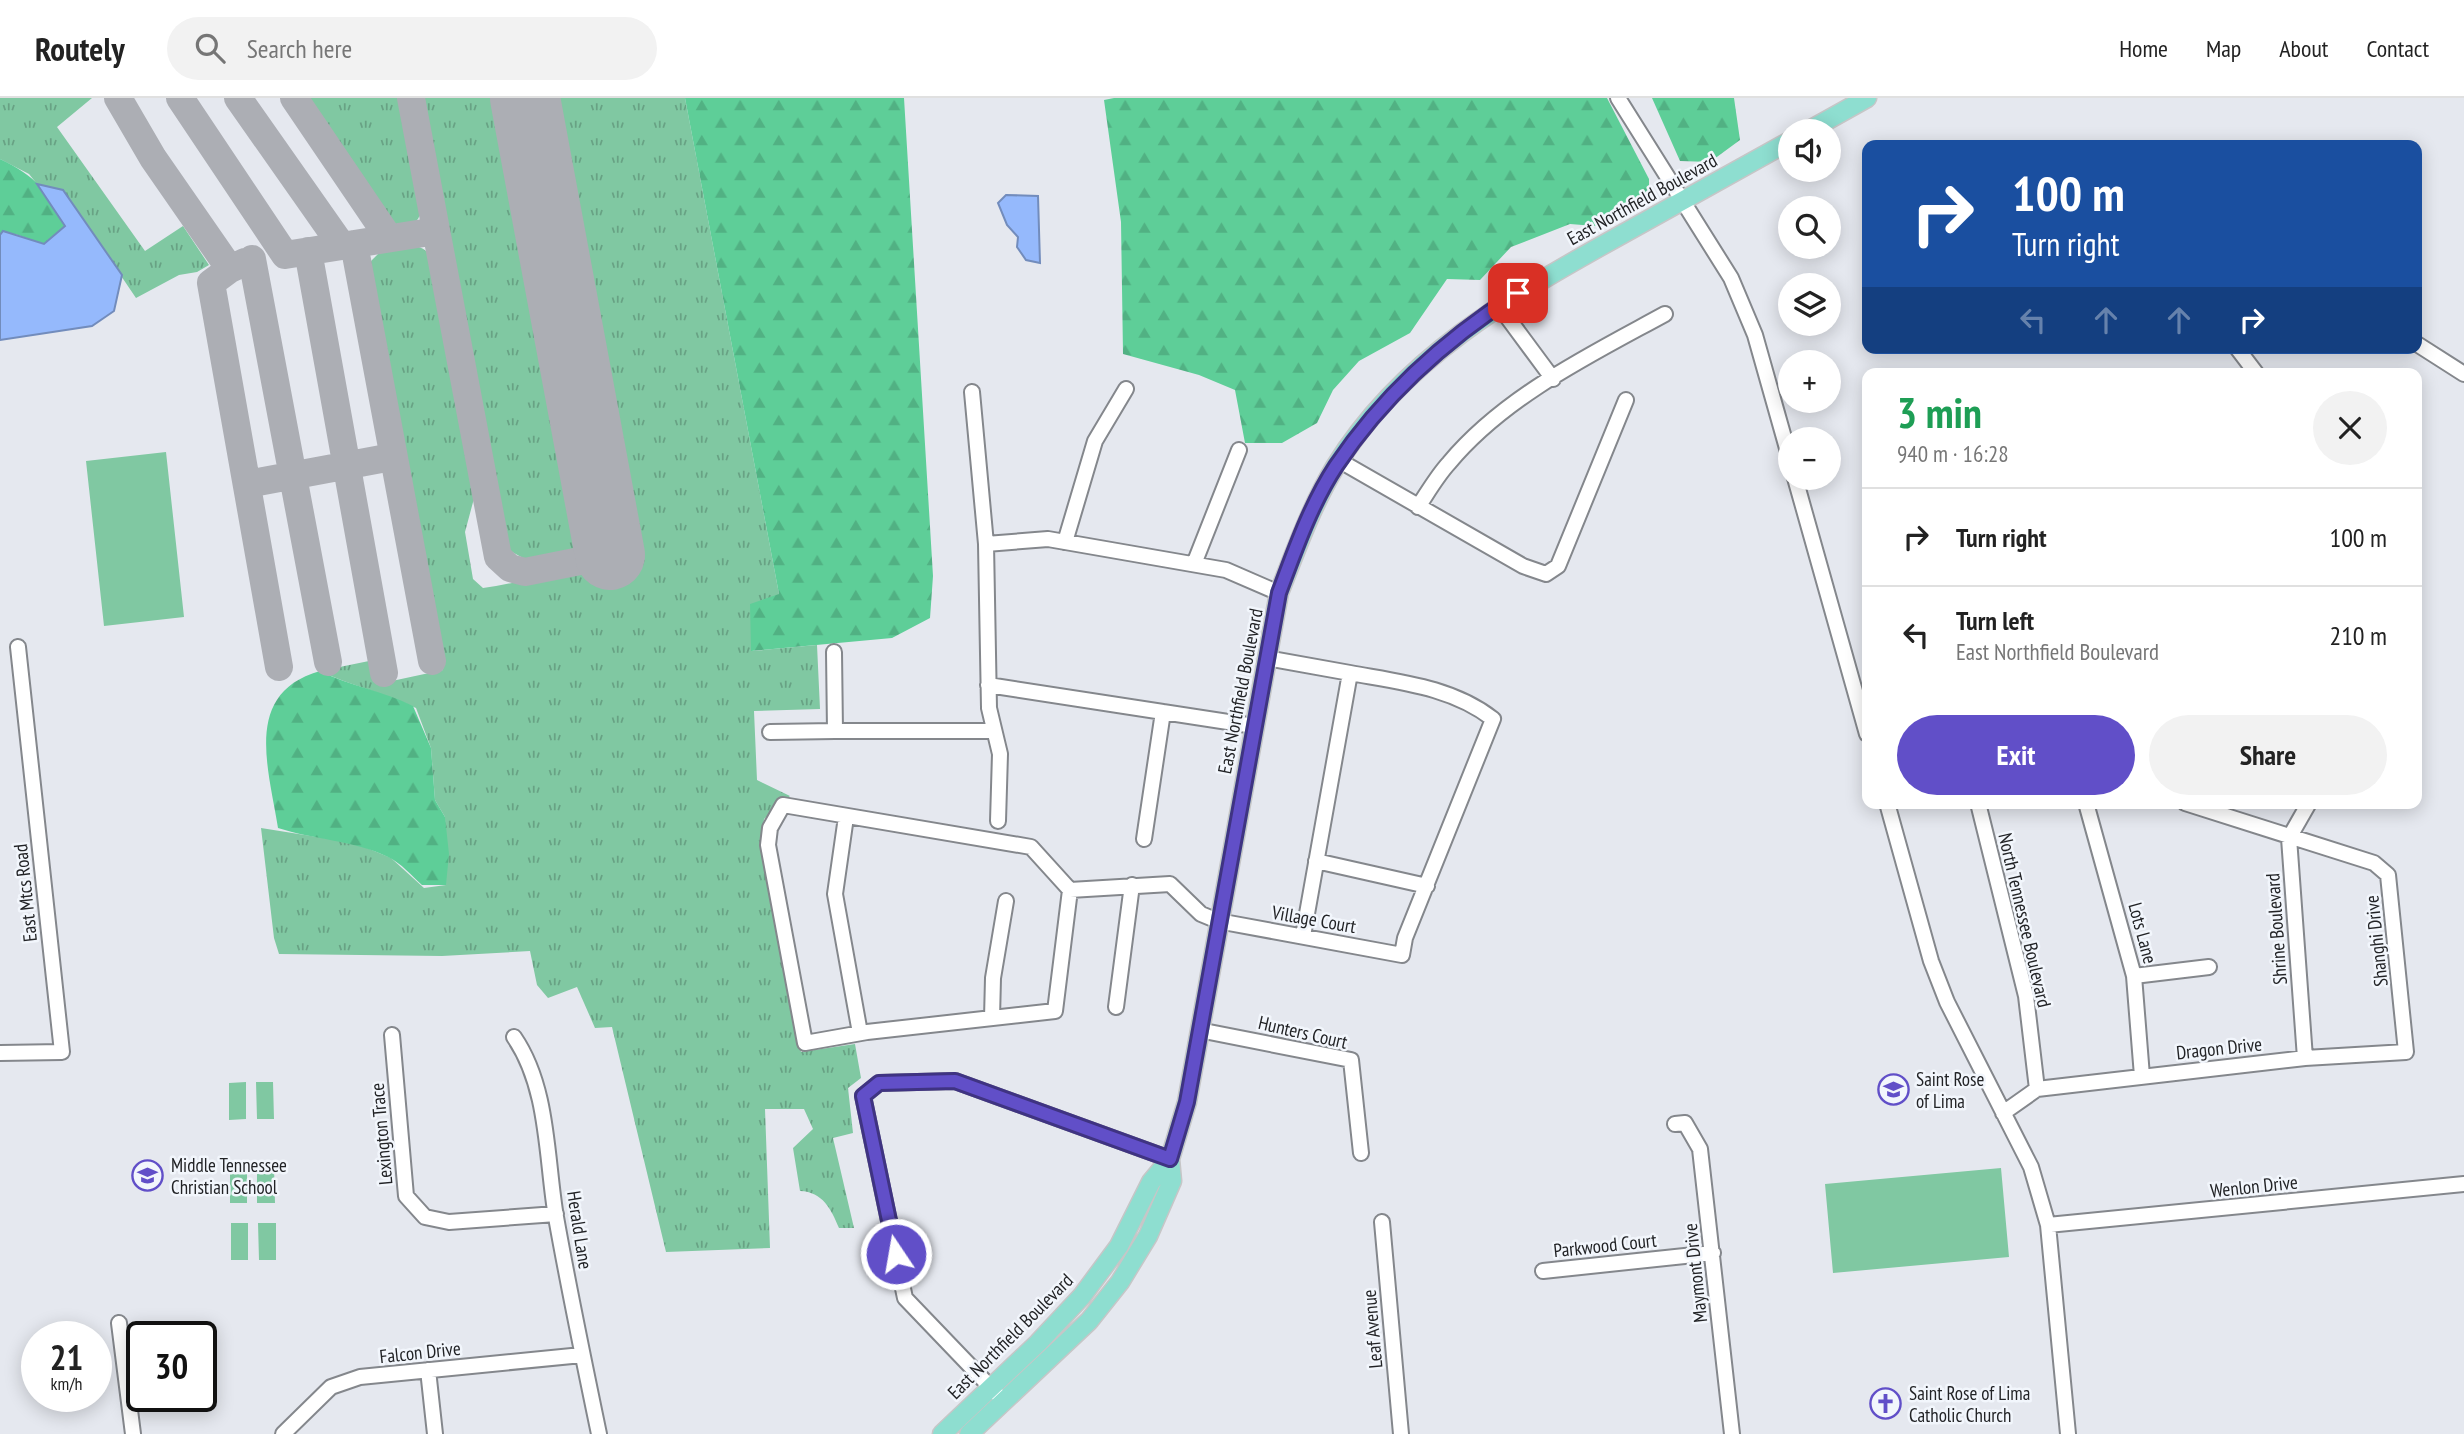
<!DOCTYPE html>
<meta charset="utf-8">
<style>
body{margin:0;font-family:"PT Sans Narrow",sans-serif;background:#f2f2f2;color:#222;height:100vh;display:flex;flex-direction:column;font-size:26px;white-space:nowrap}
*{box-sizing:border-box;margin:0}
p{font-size:23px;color:#767676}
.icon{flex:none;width:38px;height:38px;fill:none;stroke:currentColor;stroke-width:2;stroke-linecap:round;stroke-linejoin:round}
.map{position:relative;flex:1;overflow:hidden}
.panel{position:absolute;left:1862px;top:270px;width:560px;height:441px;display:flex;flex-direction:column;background:#fff;border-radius:14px;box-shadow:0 4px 18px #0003}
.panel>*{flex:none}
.guide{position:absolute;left:1862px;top:42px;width:560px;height:214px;border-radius:14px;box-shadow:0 4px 18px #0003;background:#1a4fa0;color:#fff;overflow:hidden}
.controls{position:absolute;left:1778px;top:21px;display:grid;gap:14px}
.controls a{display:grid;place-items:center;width:63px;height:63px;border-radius:50%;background:#fff;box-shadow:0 4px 18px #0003;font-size:35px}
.speed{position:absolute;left:21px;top:1223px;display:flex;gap:14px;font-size:35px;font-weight:700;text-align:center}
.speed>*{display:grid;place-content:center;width:91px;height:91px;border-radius:50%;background:#fff;box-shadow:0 4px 18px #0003;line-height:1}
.speed small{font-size:18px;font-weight:400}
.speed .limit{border:4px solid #111;border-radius:10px;background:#fff;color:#111}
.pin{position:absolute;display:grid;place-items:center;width:60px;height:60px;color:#fff;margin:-30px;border-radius:14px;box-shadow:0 4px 10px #0006}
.me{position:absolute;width:77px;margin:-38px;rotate:348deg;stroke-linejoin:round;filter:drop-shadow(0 0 5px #0008)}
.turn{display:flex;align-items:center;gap:24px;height:147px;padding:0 35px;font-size:32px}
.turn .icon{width:91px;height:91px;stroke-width:2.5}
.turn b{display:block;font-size:49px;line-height:60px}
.lanes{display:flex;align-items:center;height:66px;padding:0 35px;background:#0003;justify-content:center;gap:35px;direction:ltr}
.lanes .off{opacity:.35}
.round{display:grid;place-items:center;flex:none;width:74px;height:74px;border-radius:37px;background:#f2f2f2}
.overview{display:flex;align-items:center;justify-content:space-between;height:119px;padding:0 35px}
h1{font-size:42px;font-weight:700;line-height:52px;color:#1e9e55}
.button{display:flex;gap:14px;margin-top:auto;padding:14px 35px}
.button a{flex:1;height:80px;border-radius:42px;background:#614fc8;color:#fff;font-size:28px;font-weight:700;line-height:80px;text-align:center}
.button a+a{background:#f2f2f2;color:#222}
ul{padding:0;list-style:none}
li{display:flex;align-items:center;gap:21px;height:98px;padding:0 35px;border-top:2px solid #e0e0e0}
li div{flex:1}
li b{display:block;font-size:26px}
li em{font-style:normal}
header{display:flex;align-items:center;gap:42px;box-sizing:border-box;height:98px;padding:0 35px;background:#fff;border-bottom:2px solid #e0e0e0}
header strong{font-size:33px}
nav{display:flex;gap:38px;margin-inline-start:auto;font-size:24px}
.search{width:490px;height:63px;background:#f2f2f2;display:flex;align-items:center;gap:18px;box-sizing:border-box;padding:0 24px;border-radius:38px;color:#767676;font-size:26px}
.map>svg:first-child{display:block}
.grass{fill:url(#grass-tufts)}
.forest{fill:url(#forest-firs)}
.pitch{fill:#80c8a2}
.water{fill:#95b9fc;stroke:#728cbc;stroke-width:2}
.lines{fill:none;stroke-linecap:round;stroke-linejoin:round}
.taxiway{stroke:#acaeb4;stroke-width:28}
.runway{stroke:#acaeb4;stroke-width:70}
.minor-casing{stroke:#84878c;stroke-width:18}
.major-casing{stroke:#c6c6c7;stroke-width:21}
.minor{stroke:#fff;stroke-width:14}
.major{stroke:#8eded0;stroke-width:18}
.route-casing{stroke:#3f3382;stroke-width:18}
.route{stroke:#614fc8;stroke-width:12}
.labels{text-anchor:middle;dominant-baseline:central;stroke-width:5;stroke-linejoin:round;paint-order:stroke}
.street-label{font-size:19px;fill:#222326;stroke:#f2f6fc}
.poi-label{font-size:19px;fill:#222326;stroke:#f2f6fc;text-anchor:start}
</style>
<header>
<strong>Routely</strong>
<div class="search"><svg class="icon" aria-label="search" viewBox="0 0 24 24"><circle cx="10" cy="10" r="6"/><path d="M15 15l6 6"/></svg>Search here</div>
<nav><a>Home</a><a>Map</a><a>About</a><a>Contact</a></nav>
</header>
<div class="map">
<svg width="2464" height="1336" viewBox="0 0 2464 1336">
<defs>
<pattern id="grass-tufts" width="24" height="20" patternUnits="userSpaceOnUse" patternTransform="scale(1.75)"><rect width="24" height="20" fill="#80c8a2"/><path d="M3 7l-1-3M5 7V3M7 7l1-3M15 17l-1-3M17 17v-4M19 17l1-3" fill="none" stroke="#68a284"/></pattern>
<pattern id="forest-firs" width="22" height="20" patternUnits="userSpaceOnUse" patternTransform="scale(1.75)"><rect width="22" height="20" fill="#5ece98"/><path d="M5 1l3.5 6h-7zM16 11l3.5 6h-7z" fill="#51b183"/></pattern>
</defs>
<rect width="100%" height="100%" fill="#e5e8ef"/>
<path class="grass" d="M 0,0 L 92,0 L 57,29 L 145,153 L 183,128 L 209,167 L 197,174 L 179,177 L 136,200 L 63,92 L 37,86 L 29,76 L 0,61 Z
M 305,0 L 404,0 L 424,108 L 418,121 L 410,128 L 397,128 L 386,120 Z
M 420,0 L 503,0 L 584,438 L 572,455 L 532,465 L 505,450 Z
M 550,0 L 685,0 L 779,496 L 752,553 L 817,547 L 820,611 L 754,613 L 757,682 L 790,698 L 764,721 L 761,754 L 801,954 L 855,946 L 861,980 L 848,990 L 853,1035 L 833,1040 L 854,1130 L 839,1130 C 831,1111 823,1094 800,1093 L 793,1050 L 813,1031 L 804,1011 L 765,1011 L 770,1150 L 666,1154 L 612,929 L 595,930 L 577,889 L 548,900 L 537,887 L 530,853 L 442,858 L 279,856 L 274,840 L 261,730 L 355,745 L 391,760 L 424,790 L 446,787 L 445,719 L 435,702 L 431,650 L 416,610 C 385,595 351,588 320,573 L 369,563 L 374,566 L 378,586 L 443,572 L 367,167 L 385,149 C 407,147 426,142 435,167 L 476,393 L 465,434 L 473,481 L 483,490 L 496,488 L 638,461 Z"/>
<path class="forest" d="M 685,0 L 904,0 L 933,478 L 930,520 L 892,540 L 751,553 L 750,506 L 779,496 Z
M 1114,0 L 1607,0 L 1649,81 L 1649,102 L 1595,128 L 1570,126 L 1511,149 L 1480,182 L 1447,181 L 1410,235 L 1359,263 L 1333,292 L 1317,325 L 1282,345 L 1245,345 L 1235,292 L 1199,277 L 1123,256 L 1121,124 L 1104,2 Z
M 1652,0 L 1734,0 L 1740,42 L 1710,64 L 1680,63 Z
M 0,61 C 37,79 46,92 65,128 L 44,146 L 15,136 L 0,137 Z
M 320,573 C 350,588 383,593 413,608 L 431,650 L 435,702 L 445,719 L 449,756 L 446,787 L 422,787 C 412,778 401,765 388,759 C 353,742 315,742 278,730 C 269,671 242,595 320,573 Z"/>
<path class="pitch" d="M 166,354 L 184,519 L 104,528 L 86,363 Z
M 246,984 L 246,1021 L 229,1022 L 229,985 Z
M 256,984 L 273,984 L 274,1021 L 257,1021 Z
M 230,1068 L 247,1068 L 247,1105 L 230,1105 Z
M 257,1068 L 274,1068 L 275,1105 L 257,1105 Z
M 2001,1070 L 2009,1159 L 1833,1175 L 1825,1086 Z
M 231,1125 L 248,1125 L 248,1162 L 231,1162 Z
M 258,1125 L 276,1125 L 276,1162 L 259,1162 Z"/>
<path class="water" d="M 37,86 L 63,92 L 122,177 L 114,213 L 92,228 L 0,242 L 0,137 L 3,133 L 44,146 L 65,128 Z
M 1006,97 L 1038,98 L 1040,165 L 1026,162 L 1017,149 L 1018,139 L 1007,127 L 998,105 Z"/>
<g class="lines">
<path class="taxiway" d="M 118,0 L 153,60 L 230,171 L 245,164
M 180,0 L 285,157 L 436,133
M 238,0 L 342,148
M 294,0 L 389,140
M 411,0 L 498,459 L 510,470 L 525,474 L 610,457
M 354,146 L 432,563
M 308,153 L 384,575
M 252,161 L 328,564
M 230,171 L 211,185 L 279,569
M 247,386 L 392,359"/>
<path class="runway" d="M 525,0 L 610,457"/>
<defs>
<path id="minor" d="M 1618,0 L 1731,180 L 1755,237 L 1790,361
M 1499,208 L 1553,281
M 2417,246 L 2464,276
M 2237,250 L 2256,275
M 972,294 L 986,446 L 989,610 L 1000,656 L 998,723
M 1340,363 L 1523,468 L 1546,476 L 1558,468 L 1626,302
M 1795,380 L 1867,636
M 1418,409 C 1428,394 1437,378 1449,365 C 1505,298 1590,257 1665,216
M 1065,444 L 1095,343 L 1126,291
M 986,446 L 1048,441 L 1226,472 L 1279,495
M 1194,466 L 1239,352
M 834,554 L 835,633 L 994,633
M 1267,560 L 1350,575 L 1303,838
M 988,587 L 1254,628
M 770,634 L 835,633
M 1887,705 L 1931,863 L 1947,904 L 2031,1069 L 2048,1127 L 2068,1336
M 1978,705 L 2026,898 L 2037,991 L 2003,1015
M 2086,705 L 2134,878 L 2142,978
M 846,719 L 835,796 L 860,935
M 1144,741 L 1163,614
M 1316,763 L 1427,788
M 1070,792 L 1055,913 L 867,934 L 805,945 L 768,747 L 770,730 L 783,707 L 1031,749 L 1070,792 L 1170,786 L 1201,816 L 1218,823 L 1402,857 L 1405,840 L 1493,621 C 1452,589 1399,584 1350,575
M 2134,878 L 2209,869
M 1116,909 L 1132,787
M 992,920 L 993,880 L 1006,803
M 1199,932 L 1351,962 L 1361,1055
M 392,937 L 406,1098 L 425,1119 L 449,1124 L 556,1116
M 514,939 C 549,990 546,1060 556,1119 C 569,1192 584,1264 599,1336
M 0,955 L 62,954 L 18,549
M 2305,960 L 2289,740 L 2309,705
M 2037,991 L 2305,960 L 2406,954 L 2388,777 L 2374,765 L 2185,705
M 1675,1026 L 1685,1025 L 1700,1051 L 1732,1336
M 1382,1124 L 1401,1336
M 2048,1127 L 2464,1086
M 1543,1173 L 1713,1155
M 119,1225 L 133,1336
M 428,1272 L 435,1336
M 998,1297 L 905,1200 L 863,998 L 879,985 L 955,983 L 1170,1061
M 283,1336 L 331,1289 L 360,1279 L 582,1257"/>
<path id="major" d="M 1808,33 L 1867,0
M 942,1336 L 1038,1245 L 1082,1198 L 1119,1148 L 1151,1084 L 1170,1061
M 969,1336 L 1089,1223 L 1120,1184 L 1148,1138 L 1172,1083 L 1170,1061 L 1187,1004 L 1279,495 C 1296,452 1311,409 1335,369 C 1401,261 1511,198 1619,138 C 1676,106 1733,75 1790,43"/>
</defs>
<use href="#minor" class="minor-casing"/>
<use href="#major" class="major-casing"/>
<use href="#minor" class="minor"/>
<use href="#major" class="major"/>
</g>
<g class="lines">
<defs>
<path id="route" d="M 896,1156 L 863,998 L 879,985 L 955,983 L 1170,1061 L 1187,1004 L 1279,495 C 1295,452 1311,406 1336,368 C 1384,296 1446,241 1518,195"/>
</defs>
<use href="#route" class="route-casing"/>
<use href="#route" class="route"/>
</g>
<defs>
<symbol id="school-ring" viewBox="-11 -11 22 22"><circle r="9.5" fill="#f2f6fc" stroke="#614fc8" stroke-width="1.5"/><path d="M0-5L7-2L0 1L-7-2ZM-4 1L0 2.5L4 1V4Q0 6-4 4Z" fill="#614fc8"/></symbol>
<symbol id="church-ring" viewBox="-11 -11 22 22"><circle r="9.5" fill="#f2f6fc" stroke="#614fc8" stroke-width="1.5"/><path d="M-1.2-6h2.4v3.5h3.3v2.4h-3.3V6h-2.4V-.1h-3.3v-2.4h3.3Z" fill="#614fc8"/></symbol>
</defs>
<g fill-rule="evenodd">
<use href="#school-ring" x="1876" y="974" width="35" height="35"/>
<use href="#school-ring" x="130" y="1060" width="35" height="35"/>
<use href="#church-ring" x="1868" y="1288" width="35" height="35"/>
</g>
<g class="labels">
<g class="street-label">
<text transform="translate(1642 101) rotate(-29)">East Northfield Boulevard</text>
<text transform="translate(1240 593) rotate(-79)">East Northfield Boulevard</text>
<text transform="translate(25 795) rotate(-96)">East Mtcs Road</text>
<text transform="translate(1314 821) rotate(10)">Village Court</text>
<text transform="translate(2025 822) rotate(77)">North Tennessee Boulevard</text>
<text transform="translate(2276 831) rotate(-94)">Shrine Boulevard</text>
<text transform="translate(2143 835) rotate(75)">Lots Lane</text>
<text transform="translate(2376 843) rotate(-96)">Shanghi Drive</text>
<text transform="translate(1303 934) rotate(13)">Hunters Court</text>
<text transform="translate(2219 950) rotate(-6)">Dragon Drive</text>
<text transform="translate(381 1036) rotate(-95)">Lexington Trace</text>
<text transform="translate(2254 1088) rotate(-6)">Wenlon Drive</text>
<text transform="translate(580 1132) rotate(81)">Herald Lane</text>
<text transform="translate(1605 1147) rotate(-6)">Parkwood Court</text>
<text transform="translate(1695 1175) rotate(-96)">Maymont Drive</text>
<text transform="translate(1372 1231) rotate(-95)">Leaf Avenue</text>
<text transform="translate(1010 1238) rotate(-45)">East Northfield Boulevard</text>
<text transform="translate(420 1254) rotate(-6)">Falcon Drive</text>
</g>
<g class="poi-label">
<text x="1916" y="981">Saint Rose<tspan x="1916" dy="22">of Lima</tspan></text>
<text x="171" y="1067">Middle Tennessee<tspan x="171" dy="22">Christian School</tspan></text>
<text x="1909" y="1295">Saint Rose of Lima<tspan x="1909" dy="22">Catholic Church</tspan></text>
</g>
</g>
</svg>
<div class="controls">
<a><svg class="icon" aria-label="sound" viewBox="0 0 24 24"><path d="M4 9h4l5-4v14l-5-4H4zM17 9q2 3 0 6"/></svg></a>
<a><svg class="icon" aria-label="search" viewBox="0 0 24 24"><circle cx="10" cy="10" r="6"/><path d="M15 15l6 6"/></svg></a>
<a><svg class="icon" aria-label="layers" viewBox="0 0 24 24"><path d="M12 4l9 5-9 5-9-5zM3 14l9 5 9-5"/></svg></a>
<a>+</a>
<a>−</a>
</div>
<div class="speed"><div>21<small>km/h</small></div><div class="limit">30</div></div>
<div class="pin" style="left:1518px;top:195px;background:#d93025"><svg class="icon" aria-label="arrive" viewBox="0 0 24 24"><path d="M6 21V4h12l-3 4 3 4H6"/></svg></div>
<svg class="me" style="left:896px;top:1156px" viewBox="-20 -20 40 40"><circle r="17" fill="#614fc8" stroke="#fff" stroke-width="3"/><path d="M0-11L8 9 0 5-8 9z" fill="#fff"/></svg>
<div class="guide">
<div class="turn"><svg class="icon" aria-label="right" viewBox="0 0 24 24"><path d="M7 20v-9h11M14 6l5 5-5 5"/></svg><div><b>100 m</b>Turn right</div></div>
<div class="lanes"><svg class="icon off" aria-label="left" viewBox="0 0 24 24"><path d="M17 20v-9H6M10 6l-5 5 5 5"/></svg><svg class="icon off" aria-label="ahead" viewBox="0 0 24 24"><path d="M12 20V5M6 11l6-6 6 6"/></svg><svg class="icon off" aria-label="ahead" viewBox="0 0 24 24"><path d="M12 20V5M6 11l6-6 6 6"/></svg><svg class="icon" aria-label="right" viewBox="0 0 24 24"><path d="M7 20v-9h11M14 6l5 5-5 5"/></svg></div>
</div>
<section class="panel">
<div class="overview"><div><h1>3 min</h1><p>940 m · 16:28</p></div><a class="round"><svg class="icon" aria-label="close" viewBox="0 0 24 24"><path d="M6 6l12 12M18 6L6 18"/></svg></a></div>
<ul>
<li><svg class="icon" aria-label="right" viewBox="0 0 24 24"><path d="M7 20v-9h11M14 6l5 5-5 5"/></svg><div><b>Turn right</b></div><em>100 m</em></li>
<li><svg class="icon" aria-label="left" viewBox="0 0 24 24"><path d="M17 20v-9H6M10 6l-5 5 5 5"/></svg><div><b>Turn left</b><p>East Northfield Boulevard</p></div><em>210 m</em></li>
</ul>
<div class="button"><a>Exit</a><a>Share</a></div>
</section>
</div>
